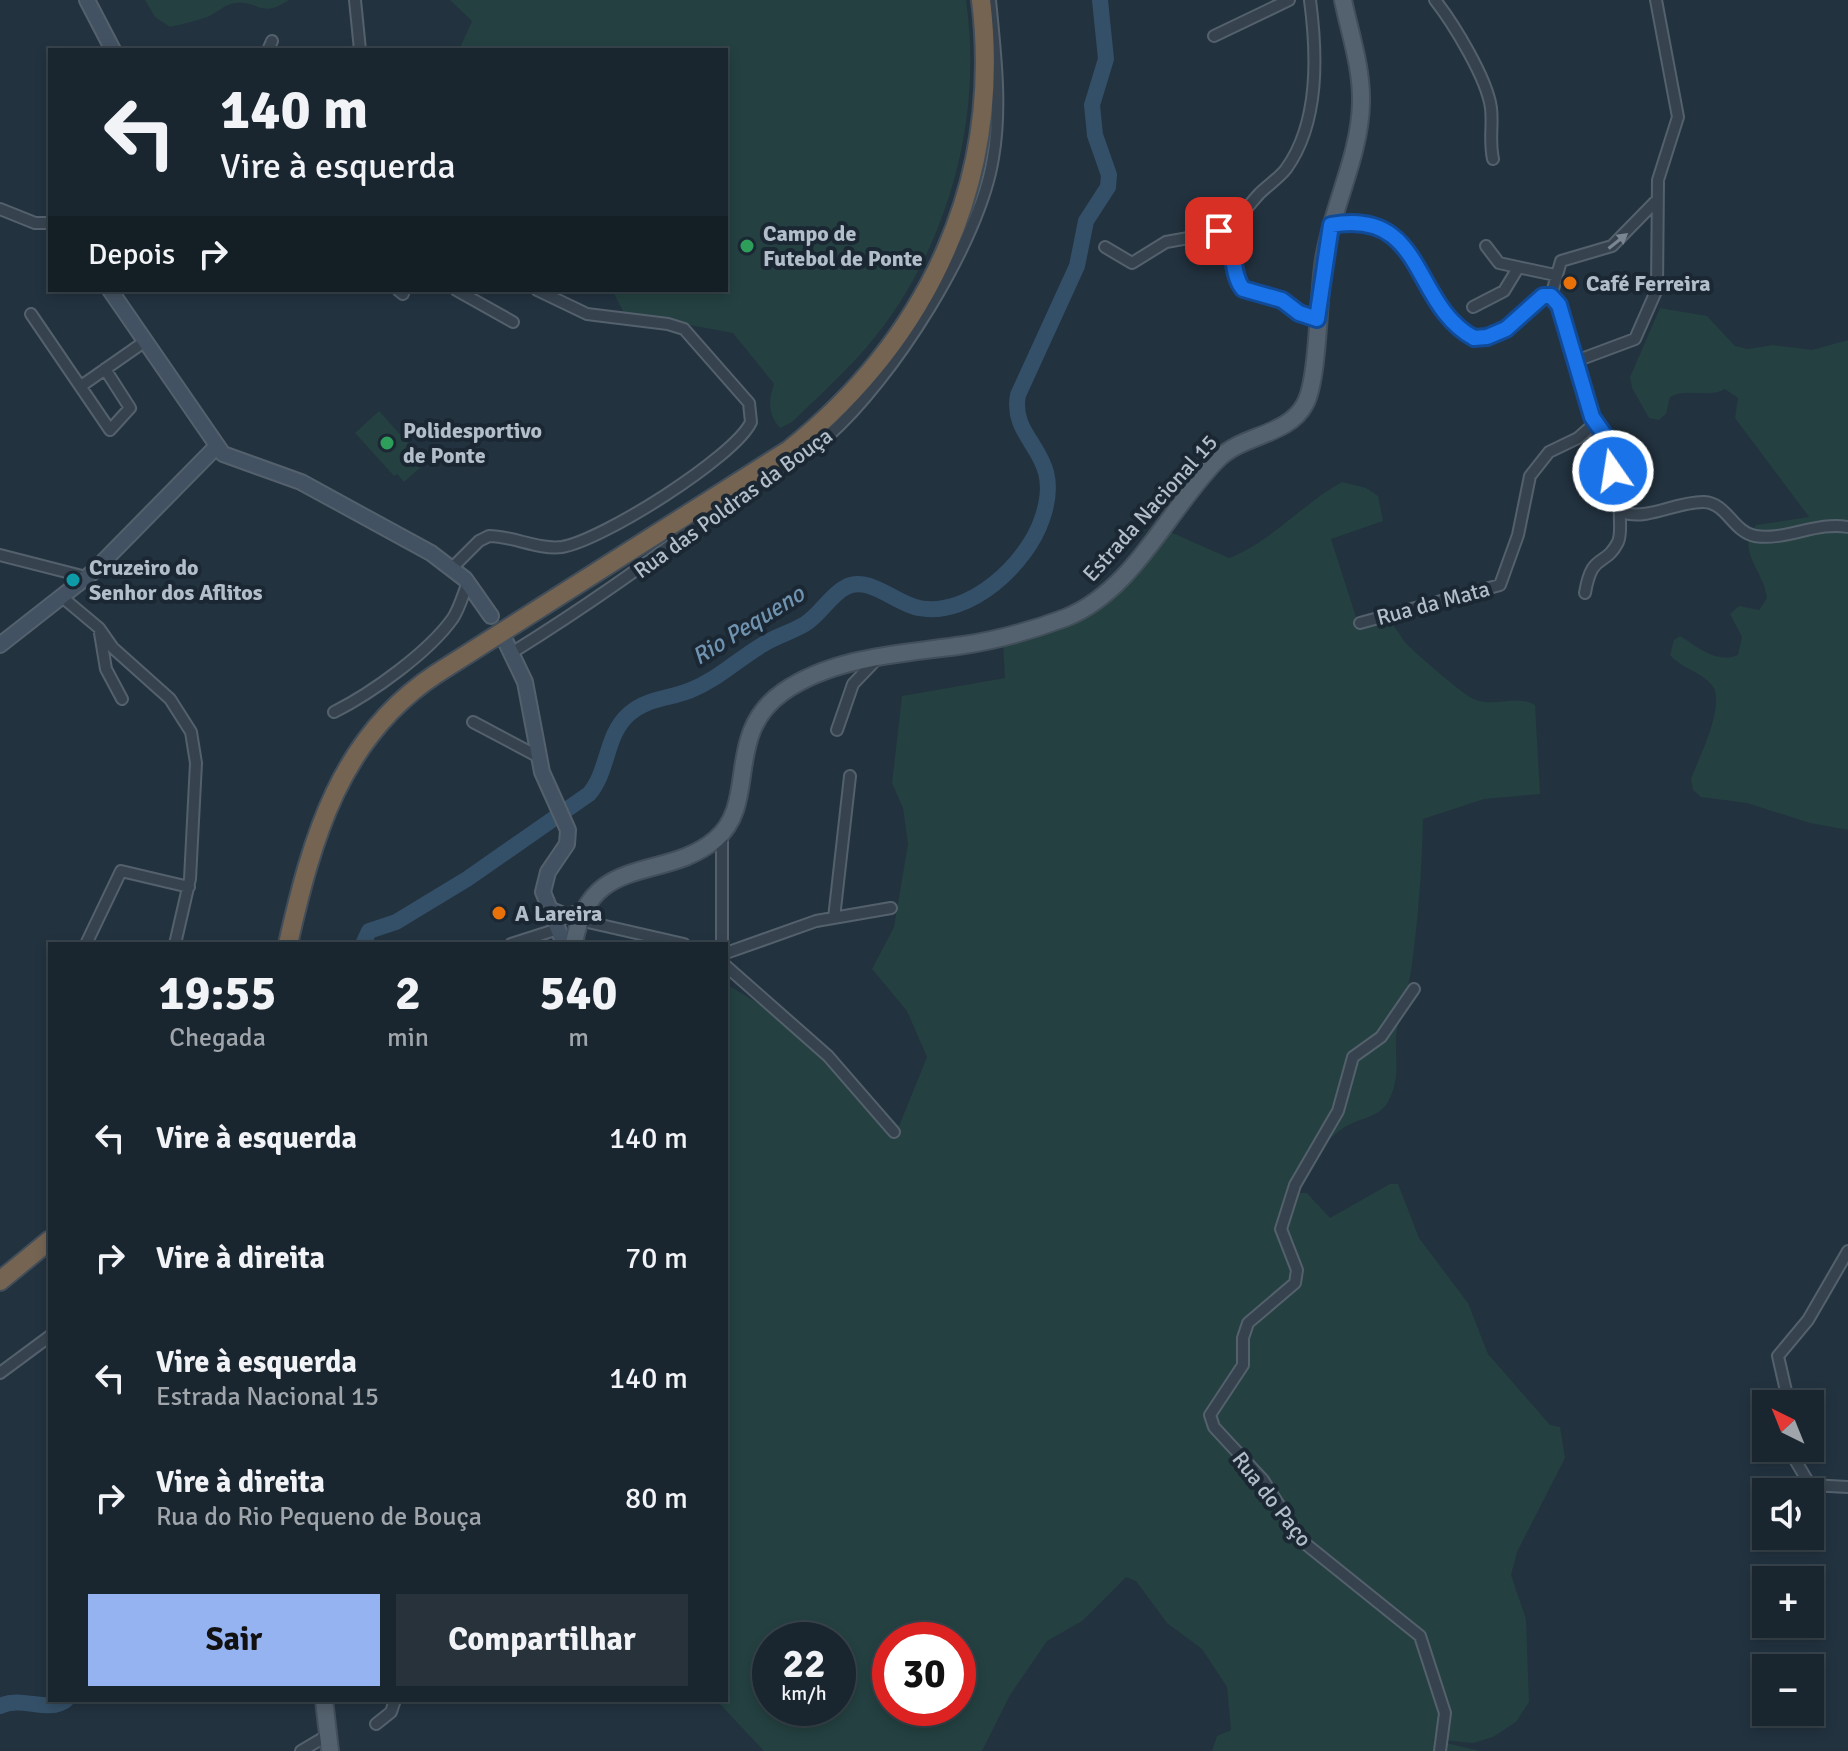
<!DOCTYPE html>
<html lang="pt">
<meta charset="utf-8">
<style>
body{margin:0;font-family:Signika,sans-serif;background:#27323b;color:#f1f3f6;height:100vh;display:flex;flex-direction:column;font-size:30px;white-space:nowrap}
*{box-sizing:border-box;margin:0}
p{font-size:26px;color:#9fa5aa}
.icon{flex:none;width:44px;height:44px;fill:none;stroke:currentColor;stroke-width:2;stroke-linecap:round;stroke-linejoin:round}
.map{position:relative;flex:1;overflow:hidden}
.panel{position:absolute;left:48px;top:942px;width:680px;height:760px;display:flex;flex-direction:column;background:#1a262f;border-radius:0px;box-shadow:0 4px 12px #0003,0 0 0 2px #38434b}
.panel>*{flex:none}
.guide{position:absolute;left:48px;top:48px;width:680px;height:244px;border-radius:0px;box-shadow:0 4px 12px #0003,0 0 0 2px #38434b;background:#1a262f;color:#f1f3f6;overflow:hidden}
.needle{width:52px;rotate:317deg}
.buttons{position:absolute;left:1752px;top:1390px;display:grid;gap:16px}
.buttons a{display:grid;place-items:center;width:72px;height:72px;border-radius:0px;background:#1a262f;box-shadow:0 4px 12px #0003,0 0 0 2px #38434b;font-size:40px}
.speed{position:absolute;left:752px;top:1622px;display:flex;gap:16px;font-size:40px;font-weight:700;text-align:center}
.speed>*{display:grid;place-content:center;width:104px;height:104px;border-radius:50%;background:#1a262f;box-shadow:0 4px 12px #0003,0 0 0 2px #38434b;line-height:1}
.speed small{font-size:20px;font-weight:400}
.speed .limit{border:12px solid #d22;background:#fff;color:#111}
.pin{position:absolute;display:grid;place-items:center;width:68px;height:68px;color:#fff;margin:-34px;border-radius:16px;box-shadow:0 4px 12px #0006}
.me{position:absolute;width:88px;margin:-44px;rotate:347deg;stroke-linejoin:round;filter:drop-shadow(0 0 6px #0008)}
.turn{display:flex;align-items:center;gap:28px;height:168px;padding:0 40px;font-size:36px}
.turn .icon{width:104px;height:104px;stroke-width:2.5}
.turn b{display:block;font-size:56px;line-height:68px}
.then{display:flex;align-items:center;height:76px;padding:0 40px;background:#0003;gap:16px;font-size:30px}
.eta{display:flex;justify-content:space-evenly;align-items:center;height:136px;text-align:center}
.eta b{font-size:48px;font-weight:700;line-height:56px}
.button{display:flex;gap:16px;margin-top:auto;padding:16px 40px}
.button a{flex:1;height:92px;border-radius:0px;background:#95b2f1;color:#111;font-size:32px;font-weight:700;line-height:92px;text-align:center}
.button a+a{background:#27323b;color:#f1f3f6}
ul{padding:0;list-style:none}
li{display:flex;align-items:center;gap:24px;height:120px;padding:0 40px}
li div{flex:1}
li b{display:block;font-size:30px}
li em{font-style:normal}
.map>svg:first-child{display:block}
.green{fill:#244040;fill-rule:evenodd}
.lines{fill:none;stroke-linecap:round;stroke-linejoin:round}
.river{stroke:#345068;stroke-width:16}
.street-casing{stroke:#54616d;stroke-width:14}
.secondary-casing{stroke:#54616d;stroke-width:18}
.primary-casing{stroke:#424f5b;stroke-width:20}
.highway-casing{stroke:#414e5a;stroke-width:22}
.street{stroke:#36434f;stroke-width:10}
.secondary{stroke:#435262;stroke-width:14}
.primary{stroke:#54626f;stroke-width:16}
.highway{stroke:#756452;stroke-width:18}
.oneway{fill:#7a8793}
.route-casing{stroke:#114b97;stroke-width:20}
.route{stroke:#1a73e8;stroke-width:14}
.leisure-dot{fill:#2e9e5b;stroke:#1b2834;stroke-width:3}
.food-dot{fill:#e8710a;stroke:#1b2834;stroke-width:3}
.culture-dot{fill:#0f9aa8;stroke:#1b2834;stroke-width:3}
.labels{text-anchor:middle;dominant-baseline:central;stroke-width:8;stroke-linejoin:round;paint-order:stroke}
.poi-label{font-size:22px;font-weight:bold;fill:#b2beca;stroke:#1b2834;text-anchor:start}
.street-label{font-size:22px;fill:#b2beca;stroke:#1b2834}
.water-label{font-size:24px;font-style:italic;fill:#7093b0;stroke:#1b2834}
</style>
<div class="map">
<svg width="1848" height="1751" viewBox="0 0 1848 1751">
<rect width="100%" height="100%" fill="#22323f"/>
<path class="green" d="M 145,0 L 289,0 C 260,19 260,1 236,3 C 225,4 217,13 207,17 C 196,21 183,24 170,27 L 155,17 Z
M 450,0 L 966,0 C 984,121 946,255 866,348 C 843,374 817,398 792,422 L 780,428 C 768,414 768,401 774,384 L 733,333 L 624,313 L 612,290 L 726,290 L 726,50 L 459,50 L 472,21 Z
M 1660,308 L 1707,316 L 1735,346 L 1748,349 L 1773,345 L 1812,350 L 1848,340 L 1848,830 L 1810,823 L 1747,803 L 1701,797 L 1693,790 L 1691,779 C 1698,759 1728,702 1711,684 C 1699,671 1681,668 1670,655 L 1674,640 L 1680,636 C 1698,647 1716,664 1738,655 L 1742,637 L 1730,614 L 1739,606 L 1759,610 L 1767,598 C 1764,571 1735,550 1756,525 L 1809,517 L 1735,418 L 1738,398 L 1725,389 C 1708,399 1687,387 1670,397 L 1666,414 L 1659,420 L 1649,418 L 1632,388 L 1630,377 Z
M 379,411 L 423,460 L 421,467 L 404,482 L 397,474 L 394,476 L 355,433 Z
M 1342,482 L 1366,488 L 1378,496 L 1383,521 L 1331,539 L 1357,620 L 1380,615 C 1394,624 1396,628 1404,641 C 1409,648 1461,692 1470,697 C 1490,710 1514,693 1535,705 L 1540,794 L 1484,799 L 1423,819 C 1422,870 1418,921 1411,971 C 1408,993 1398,1015 1396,1037 C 1395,1061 1401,1077 1388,1102 C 1379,1119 1356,1118 1342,1129 C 1318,1146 1309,1167 1297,1193 L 1307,1193 L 1330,1218 L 1390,1184 L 1398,1184 L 1419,1238 L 1468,1303 L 1488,1354 L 1550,1425 L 1560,1427 L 1565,1458 L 1517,1552 L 1511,1575 L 1526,1619 L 1529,1702 L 1516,1722 L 1493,1737 L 1473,1743 L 1430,1739 L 1480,1751 L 1212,1751 L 1217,1736 L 1231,1730 L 1227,1687 L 1202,1649 L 1167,1623 L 1136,1581 L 1126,1577 L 1082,1621 L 1047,1641 L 1010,1695 L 982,1751 L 764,1751 L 716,1700 L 726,1700 L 726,990 L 731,987 L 820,1040 L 899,1126 L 927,1057 L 907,1011 L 872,969 L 894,927 L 908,844 L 903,808 L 892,783 L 902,696 L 1005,678 L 1003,642 L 1064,625 L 1168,531 L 1229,558 C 1271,542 1302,504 1342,482 ZM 770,1640 L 838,1640 L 838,1708 L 770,1708 ZM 890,1640 L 958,1640 L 958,1708 L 890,1708 Z"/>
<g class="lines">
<path class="river" d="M 363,944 L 369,931 L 396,922 L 467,879 L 589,794 C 609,771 605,735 629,714 C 647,698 669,699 691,690 C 718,679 737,660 762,645 C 776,636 792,632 805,624 C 821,614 830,595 846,587 C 869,575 896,604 919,608 C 969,618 1027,564 1042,519 C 1066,451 1009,443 1018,395 L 1077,266 L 1086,221 L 1108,187 L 1109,175 L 1095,135 L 1092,105 L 1106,59 L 1100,0
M 0,1706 C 22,1695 47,1714 66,1700"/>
<defs>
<path id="street" d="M 355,0 L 360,50
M 1435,0 C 1453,23 1487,78 1491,108 C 1493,125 1489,141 1493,159
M 1214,36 L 1289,0
M 268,50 L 272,41
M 0,209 L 35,223 L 50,223
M 1331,225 C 1427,208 1410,304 1474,338 C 1502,341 1524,314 1543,296 L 1551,296 L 1557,301 L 1592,417 L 1610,443 L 1617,502 L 1624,513 C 1649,520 1678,501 1704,502 C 1727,503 1733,532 1755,536 C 1786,541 1817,521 1848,527
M 1219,231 C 1241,217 1243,212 1259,194 C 1268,185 1278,179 1286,169 C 1320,122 1317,53 1310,0
M 1486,246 L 1499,263 L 1555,275
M 1105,247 L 1132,263 L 1166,242 L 1222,232 C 1237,248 1229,271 1243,289 L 1282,300 L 1299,313 L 1317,319
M 398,290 L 403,294
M 456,290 L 513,322
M 1551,296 L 1561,261 L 1612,246 L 1657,200
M 1473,307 L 1504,291 L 1518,268
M 31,314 L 110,430 L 130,408 L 105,369
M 1576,361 L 1635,339 L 1657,289 L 1658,180 L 1678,117 L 1656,0
M 81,386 L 144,342
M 0,555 L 86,577
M 452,568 L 479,541 L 489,536 C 513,536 538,550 562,547 C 601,541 735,457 751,422 L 749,403 L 684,329 L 668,324 L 587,314 L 537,290
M 1585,593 C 1592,551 1605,568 1618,542 C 1622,532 1619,521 1620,510
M 62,597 L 99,628 L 113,648 L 170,699 L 191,732 L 196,763 L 190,879 L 175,944
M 1360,623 L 1500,585 L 1518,535 L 1530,476 L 1549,452 L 1578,438 L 1595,423
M 100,633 L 106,669 L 122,699
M 513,652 C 595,601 664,552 741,492 C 768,470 802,459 828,436 C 892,380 980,242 993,158 C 1002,107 995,51 990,0
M 334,712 C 372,693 429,652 453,618 C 460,607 463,594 468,583
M 473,722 L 539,757
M 837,730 L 853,684 L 876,660
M 834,918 L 850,776
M 579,920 L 684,944
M 86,944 L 121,871 L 189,887
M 511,944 L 558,929
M 722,944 L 722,833
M 726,953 L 816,921 L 891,908
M 726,966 L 828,1056 L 894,1132
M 1414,989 L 1381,1037 L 1353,1057 L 1338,1111 L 1295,1185 L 1281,1229 L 1297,1270 L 1295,1283 L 1248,1323 L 1243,1338 L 1243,1365 L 1210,1415 L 1214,1427 L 1263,1480 L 1302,1541 L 1420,1636 L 1445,1713 L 1440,1751
M 0,1373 L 50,1336
M 1789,1404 L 1778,1356 L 1808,1320 L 1848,1251
M 1788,1448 L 1810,1485 L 1848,1487
M 376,1724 L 391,1712 L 395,1700
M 301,1751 L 328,1735"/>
<path id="secondary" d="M 87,0 L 113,50
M 110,290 L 223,454 L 301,482 L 431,553 L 465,579 L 491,616
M 502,634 L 525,682 L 542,772 L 568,830 L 567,844 L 548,872 L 543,892 L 564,944
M 0,645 L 93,572 L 216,447
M 549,909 L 566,916 L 583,912"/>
<path id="primary" d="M 574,944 C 589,851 665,883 716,839 C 759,802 723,734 783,692 C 835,656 903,654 964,645 C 997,640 1033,630 1065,618 C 1134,591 1168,509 1218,459 C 1243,434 1288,436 1305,404 C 1319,378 1318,294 1324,259 C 1332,207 1360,156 1361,103 C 1362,68 1350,34 1343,0
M 324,1700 L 330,1751"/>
<path id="highway" d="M 288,944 C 312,838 340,737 436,674 L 789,450 C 929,338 1003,180 981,0
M 0,1281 L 50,1240"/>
</defs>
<use href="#street" class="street-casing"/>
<use href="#secondary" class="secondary-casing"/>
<use href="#primary" class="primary-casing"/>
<use href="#highway" class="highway-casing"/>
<use href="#street" class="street"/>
<use href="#secondary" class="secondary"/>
<use href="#primary" class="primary"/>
<use href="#highway" class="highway"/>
</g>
<defs><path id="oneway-solid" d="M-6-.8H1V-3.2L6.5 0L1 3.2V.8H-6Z" transform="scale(2)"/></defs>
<use class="oneway" href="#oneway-solid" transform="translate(1618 241) rotate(-38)"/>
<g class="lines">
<defs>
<path id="route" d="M 1219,231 C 1238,242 1229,272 1243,289 L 1282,300 L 1299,313 L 1317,319 L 1331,225 C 1426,208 1411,304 1474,338 L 1487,337 L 1506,329 L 1543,296 L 1551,296 L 1559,305 L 1592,417 L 1610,443 L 1613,471"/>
</defs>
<use href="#route" class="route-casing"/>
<use href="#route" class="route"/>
</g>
<g class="leisure-dot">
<circle cx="747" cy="246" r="8"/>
<circle cx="387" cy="443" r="8"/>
</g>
<g class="food-dot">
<circle cx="1570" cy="283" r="8"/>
<circle cx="499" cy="913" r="8"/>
</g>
<circle class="culture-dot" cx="73" cy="580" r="8"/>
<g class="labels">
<g class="poi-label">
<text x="763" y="233">Campo de<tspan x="763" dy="25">Futebol de Ponte</tspan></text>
<text x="1586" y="283">Café Ferreira</text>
<text x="403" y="430">Polidesportivo<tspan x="403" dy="25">de Ponte</tspan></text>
<text x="89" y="567">Cruzeiro do<tspan x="89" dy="25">Senhor dos Aflitos</tspan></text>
<text x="515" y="913">A Lareira</text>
</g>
<g class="street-label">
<text transform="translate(733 503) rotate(-36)">Rua das Poldras da Bouça</text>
<text transform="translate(1150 508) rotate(-48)">Estrada Nacional 15</text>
<text transform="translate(1433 603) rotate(-15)">Rua da Mata</text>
<text transform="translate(1272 1499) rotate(52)">Rua do Paço</text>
</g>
<g class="water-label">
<text transform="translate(748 625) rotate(-32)">Rio Pequeno</text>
</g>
</g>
</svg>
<div class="buttons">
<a><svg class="needle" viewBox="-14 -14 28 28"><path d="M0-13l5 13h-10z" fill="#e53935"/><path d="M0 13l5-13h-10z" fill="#9fa5aa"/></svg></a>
<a><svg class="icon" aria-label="sound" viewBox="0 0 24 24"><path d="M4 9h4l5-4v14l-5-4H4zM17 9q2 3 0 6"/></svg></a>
<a>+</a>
<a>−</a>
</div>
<div class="speed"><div>22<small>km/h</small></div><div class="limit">30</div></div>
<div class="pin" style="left:1219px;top:231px;background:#d93025"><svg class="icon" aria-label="arrive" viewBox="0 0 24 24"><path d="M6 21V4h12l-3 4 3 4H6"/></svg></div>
<svg class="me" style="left:1613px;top:471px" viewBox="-20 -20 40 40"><circle r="17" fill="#1a73e8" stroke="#fff" stroke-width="3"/><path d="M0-11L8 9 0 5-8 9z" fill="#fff"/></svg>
<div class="guide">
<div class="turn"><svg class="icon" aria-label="left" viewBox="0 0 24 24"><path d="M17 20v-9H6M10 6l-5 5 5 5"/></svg><div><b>140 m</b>Vire à esquerda</div></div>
<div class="then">Depois<svg class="icon" aria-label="right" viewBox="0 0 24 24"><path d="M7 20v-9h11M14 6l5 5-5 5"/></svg></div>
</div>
<section class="panel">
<div class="eta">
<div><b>19:55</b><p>Chegada</p></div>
<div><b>2</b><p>min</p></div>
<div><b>540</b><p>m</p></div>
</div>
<ul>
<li><svg class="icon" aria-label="left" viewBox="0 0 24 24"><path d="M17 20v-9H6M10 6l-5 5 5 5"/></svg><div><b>Vire à esquerda</b></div><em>140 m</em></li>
<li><svg class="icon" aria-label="right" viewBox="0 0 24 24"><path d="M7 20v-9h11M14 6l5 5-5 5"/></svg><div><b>Vire à direita</b></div><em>70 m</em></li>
<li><svg class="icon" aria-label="left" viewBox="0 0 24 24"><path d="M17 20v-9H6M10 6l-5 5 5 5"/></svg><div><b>Vire à esquerda</b><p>Estrada Nacional 15</p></div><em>140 m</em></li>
<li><svg class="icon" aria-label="right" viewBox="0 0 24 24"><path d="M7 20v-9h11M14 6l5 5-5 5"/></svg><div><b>Vire à direita</b><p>Rua do Rio Pequeno de Bouça</p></div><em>80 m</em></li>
</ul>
<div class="button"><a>Sair</a><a>Compartilhar</a></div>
</section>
</div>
